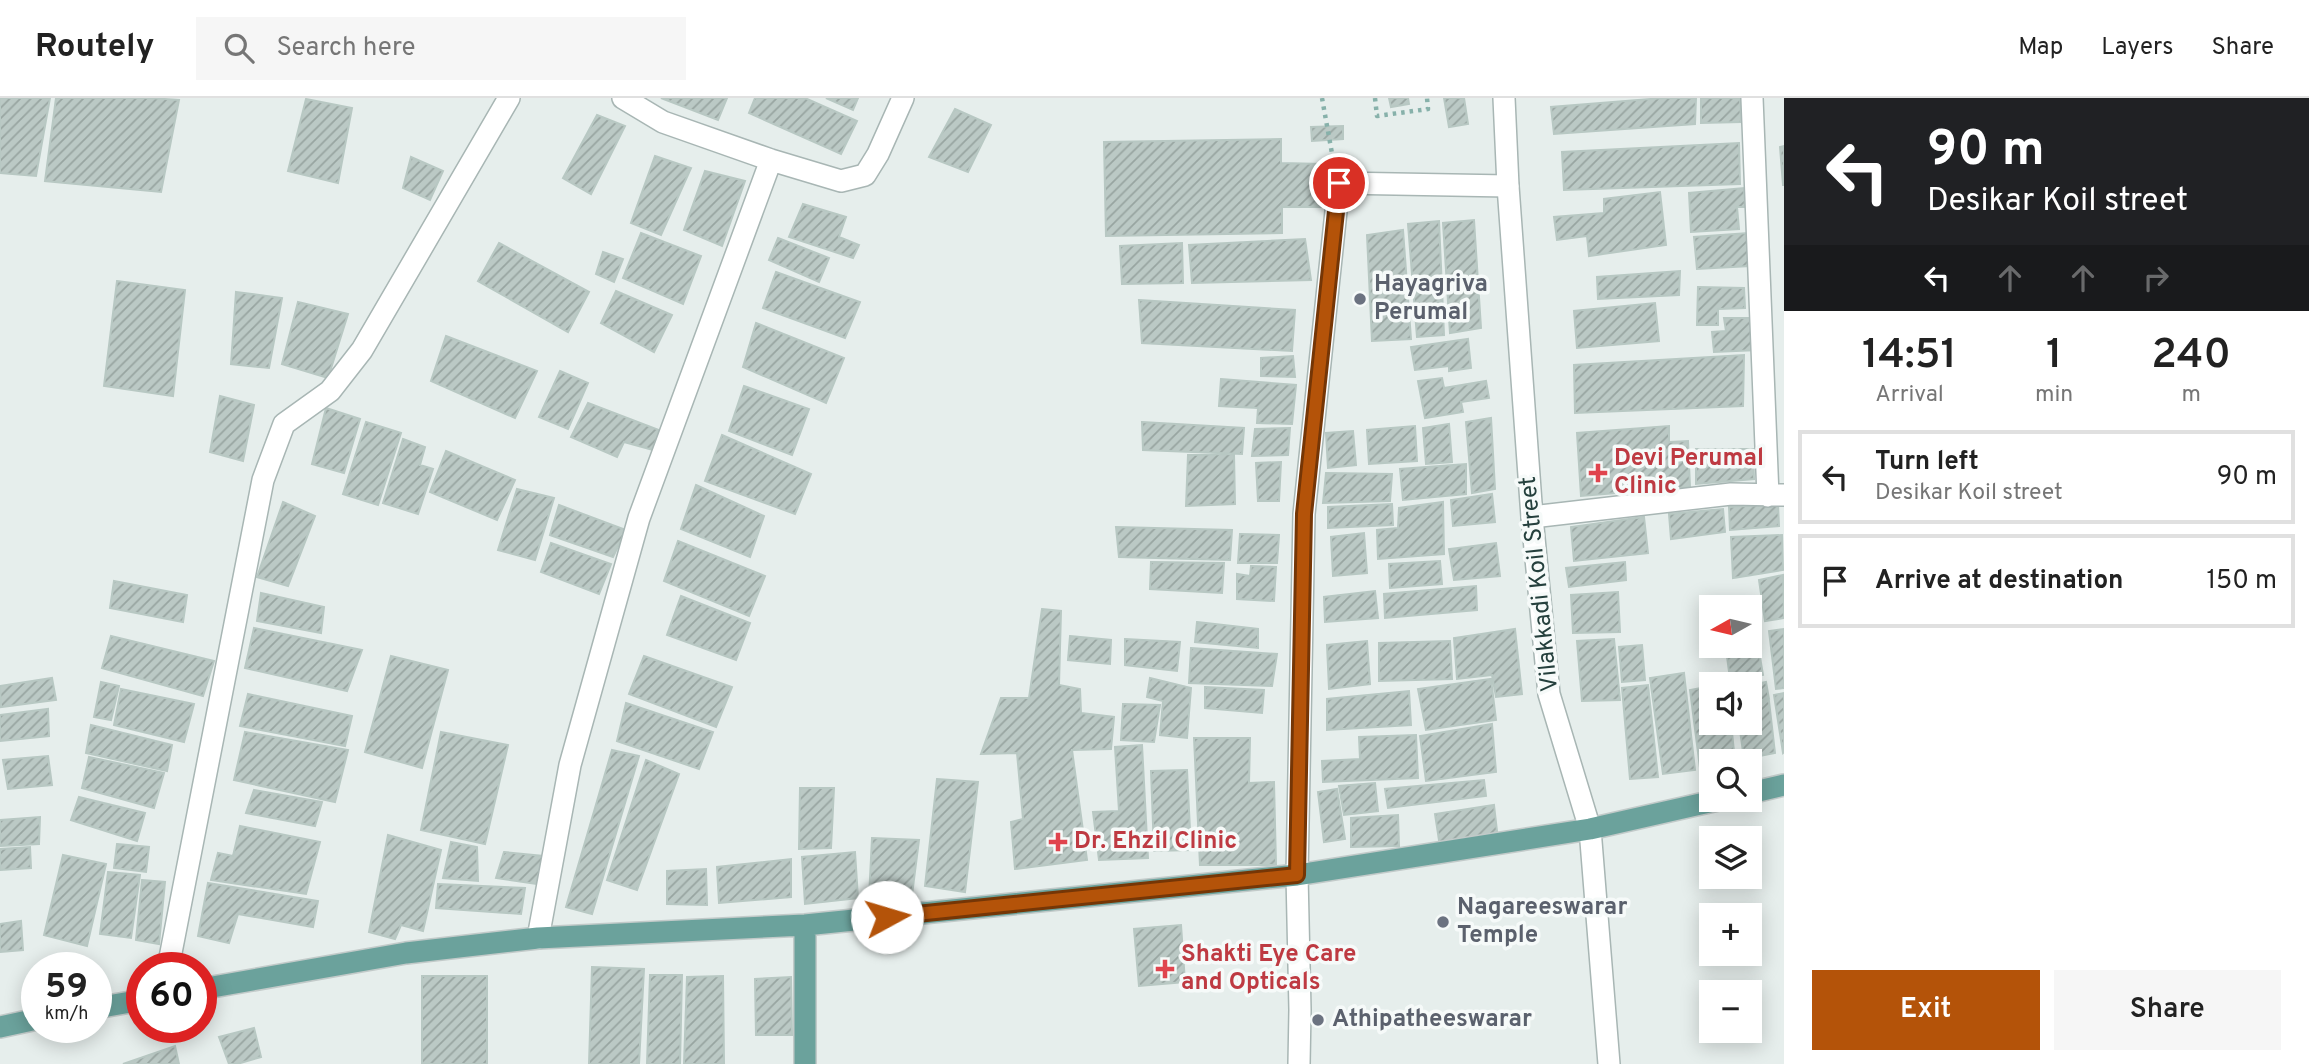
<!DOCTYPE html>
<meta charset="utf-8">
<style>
body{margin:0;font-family:Overpass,sans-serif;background:#f6f6f6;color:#222;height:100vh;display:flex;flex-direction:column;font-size:26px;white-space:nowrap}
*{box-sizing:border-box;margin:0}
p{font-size:23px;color:#767676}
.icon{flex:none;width:38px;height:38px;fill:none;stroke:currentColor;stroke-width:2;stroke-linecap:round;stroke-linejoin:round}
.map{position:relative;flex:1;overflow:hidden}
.details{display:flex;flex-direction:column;background:#fff;width:525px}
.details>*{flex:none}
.hud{background:#202124;color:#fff;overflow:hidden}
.needle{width:46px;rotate:262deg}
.fabs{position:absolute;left:1699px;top:497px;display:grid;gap:14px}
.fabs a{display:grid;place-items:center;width:63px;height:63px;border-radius:0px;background:#fff;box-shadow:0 4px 18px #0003;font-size:35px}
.speed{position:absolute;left:21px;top:854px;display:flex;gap:14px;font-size:35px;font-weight:700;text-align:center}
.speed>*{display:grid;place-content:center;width:91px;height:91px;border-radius:50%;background:#fff;box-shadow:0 4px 18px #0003;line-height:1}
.speed small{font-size:18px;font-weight:400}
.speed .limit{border:10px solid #d22;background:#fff;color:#111}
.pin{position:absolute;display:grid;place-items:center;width:60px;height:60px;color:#fff;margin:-30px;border:4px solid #fff;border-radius:50%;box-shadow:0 2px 7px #0007}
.me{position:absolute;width:77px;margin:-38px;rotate:84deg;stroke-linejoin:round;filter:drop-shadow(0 0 5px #0008)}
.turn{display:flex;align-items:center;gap:24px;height:147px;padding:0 28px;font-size:32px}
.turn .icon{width:91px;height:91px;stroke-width:2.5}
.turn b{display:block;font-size:49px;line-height:60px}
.lanes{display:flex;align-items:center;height:66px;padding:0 28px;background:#0003;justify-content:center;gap:35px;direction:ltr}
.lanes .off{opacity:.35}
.eta{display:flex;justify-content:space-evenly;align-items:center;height:119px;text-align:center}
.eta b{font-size:42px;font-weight:600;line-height:49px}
.action{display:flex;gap:14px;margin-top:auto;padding:14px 28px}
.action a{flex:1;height:80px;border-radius:0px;background:#b45309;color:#fff;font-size:28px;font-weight:600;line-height:80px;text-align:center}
.action a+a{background:#f6f6f6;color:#222}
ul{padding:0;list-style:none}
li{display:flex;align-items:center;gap:21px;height:94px;margin:0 14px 10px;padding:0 14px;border:4px solid #e0e0e0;border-radius:0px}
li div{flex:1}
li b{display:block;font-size:26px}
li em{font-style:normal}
header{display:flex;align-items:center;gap:42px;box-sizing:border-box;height:98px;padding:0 35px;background:#fff;border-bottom:2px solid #e0e0e0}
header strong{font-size:33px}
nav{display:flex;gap:38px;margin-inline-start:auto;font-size:24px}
.search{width:490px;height:63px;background:#f6f6f6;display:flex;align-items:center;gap:18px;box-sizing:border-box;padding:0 24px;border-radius:0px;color:#767676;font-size:26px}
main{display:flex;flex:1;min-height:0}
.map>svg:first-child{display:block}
.building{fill:url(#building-hatch);stroke:#b8c8c3;stroke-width:2}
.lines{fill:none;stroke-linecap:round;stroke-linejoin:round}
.minor-casing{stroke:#a8b6b4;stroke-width:24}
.tertiary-casing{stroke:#a8b6b4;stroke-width:24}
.primary-casing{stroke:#c2cac9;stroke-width:24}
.path{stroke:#87b1aa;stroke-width:4.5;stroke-dasharray:3.5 5;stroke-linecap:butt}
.minor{stroke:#fff;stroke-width:21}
.tertiary{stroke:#fff;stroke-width:21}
.primary{stroke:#6ba29c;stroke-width:21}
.route-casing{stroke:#753606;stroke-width:18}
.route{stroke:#b45309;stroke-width:12}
.worship-dot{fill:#6b7280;stroke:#f6faf9;stroke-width:2.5}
.health-dot{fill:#e0444e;stroke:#f6faf9;stroke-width:2.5}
.labels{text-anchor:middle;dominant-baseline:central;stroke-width:7;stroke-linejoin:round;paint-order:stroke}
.worship-label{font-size:24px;font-weight:bold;fill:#5b616d;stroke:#f6faf9;text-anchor:start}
.health-label{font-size:24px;font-weight:bold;fill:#be3a42;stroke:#f6faf9;text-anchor:start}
.street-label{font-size:24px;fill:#25403d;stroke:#f6faf9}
</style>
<header>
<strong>Routely</strong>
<div class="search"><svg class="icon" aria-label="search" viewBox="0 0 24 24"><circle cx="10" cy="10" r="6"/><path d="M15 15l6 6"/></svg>Search here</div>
<nav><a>Map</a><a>Layers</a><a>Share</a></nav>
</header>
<main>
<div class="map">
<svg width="1784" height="966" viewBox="0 0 1784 966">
<defs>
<pattern id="building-hatch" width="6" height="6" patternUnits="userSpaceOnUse" patternTransform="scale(1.75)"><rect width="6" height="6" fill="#bbc9c5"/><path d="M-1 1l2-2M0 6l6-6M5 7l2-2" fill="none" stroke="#98a5a1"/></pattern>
</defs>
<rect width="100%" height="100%" fill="#e6eeec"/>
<path class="building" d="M 0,0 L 50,0 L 36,78 L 0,75 Z
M 56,0 L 150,0 L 179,2 L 161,94 L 45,83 Z
M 661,0 L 727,0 L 718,22 Z
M 755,0 L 805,0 L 857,23 L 841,56 L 749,15 Z
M 826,0 L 858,0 L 853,12 Z
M 1389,0 L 1408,0 L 1409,6 L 1391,9 Z
M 1444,0 L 1464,0 L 1468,26 L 1449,29 Z
M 1663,0 L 1696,0 L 1695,26 L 1554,36 L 1551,9 Z
M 1701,0 L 1740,0 L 1741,24 L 1701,25 Z
M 306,1 L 352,10 L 338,85 L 288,73 Z
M 955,11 L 991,27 L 968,74 L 929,59 Z
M 597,17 L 625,28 L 591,96 L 563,80 Z
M 1343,28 L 1343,41 L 1312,43 L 1311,29 Z
M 1281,41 L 1281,65 L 1323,66 L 1323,109 L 1282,109 L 1282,135 L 1106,138 L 1104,44 Z
M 1739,45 L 1740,86 L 1564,92 L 1562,54 Z
M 1784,48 L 1784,87 L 1783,87 L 1780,49 Z
M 655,58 L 691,70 L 661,137 L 631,125 Z
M 411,59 L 443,73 L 430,102 L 403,90 Z
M 705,73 L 745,83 L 722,148 L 684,132 Z
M 1744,90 L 1745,109 L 1737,109 L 1739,131 L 1691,134 L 1689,95 Z
M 1660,94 L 1666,147 L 1589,158 L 1587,138 L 1557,142 L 1554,119 L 1604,115 L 1604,101 Z
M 803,106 L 846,119 L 839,139 L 859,147 L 853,160 L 789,139 Z
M 1474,122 L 1481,230 L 1450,235 L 1443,125 Z
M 1439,123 L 1444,237 L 1417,239 L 1408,126 Z
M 1403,132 L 1411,241 L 1372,243 L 1367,137 Z
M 641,135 L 701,158 L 683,206 L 623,180 Z
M 1748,135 L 1750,168 L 1697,171 L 1694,139 Z
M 778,140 L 829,160 L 819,184 L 769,162 Z
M 1305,141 L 1311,182 L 1192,185 L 1189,147 Z
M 499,145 L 589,194 L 568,234 L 478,183 Z
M 1182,145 L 1183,185 L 1122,186 L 1120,148 Z
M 603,154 L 623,161 L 614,184 L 596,176 Z
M 1680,173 L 1679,197 L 1598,201 L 1597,179 Z
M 776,174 L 860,204 L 845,240 L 763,210 Z
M 117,183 L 185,192 L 173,298 L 104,288 Z
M 1698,189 L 1744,190 L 1745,210 L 1718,211 L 1718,227 L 1697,227 Z
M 616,193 L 672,217 L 654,254 L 601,225 Z
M 236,194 L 282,200 L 269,270 L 231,266 Z
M 1139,202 L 1295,212 L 1292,253 L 1142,245 Z
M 298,204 L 348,216 L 328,280 L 282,266 Z
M 1655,205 L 1659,243 L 1577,250 L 1574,213 Z
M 1724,220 L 1757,220 L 1758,252 L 1714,254 L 1712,234 L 1726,233 Z
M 756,225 L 844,260 L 826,305 L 743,269 Z
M 446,238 L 537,273 L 515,320 L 431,283 Z
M 1468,241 L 1471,270 L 1449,273 L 1449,268 L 1415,272 L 1411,249 Z
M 1744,257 L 1743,308 L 1575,315 L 1574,267 Z
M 1293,258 L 1295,279 L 1261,278 L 1261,260 Z
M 560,273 L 588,285 L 568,331 L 539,319 Z
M 1442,280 L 1444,290 L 1486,283 L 1489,300 L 1461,304 L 1463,314 L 1425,320 L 1418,283 Z
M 1221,281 L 1296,287 L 1292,326 L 1257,325 L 1258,310 L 1219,308 Z
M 744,288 L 809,311 L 792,357 L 729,333 Z
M 220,298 L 254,307 L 243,363 L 210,354 Z
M 588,305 L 659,332 L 653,352 L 624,344 L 617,359 L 571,339 Z
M 326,310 L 360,321 L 344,375 L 312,366 Z
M 1491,320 L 1495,391 L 1472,395 L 1466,324 Z
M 366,324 L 401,335 L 378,407 L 343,396 Z
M 1142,324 L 1244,330 L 1242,356 L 1143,352 Z
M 1449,326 L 1452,364 L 1426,366 L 1423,330 Z
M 1415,328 L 1417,363 L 1369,366 L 1367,332 Z
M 1669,328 L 1669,344 L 1688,343 L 1690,389 L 1581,398 L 1577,335 Z
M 1290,330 L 1288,357 L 1252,358 L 1255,331 Z
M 1353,333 L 1356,367 L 1328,370 L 1326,335 Z
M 722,337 L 811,376 L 795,416 L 705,383 Z
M 403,341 L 425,349 L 420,367 L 433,371 L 418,416 L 383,405 Z
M 1696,351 L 1753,351 L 1754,381 L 1696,386 Z
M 446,353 L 515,382 L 497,422 L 430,394 Z
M 1234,356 L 1235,406 L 1186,408 L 1188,357 Z
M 1281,364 L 1279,403 L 1258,403 L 1256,365 Z
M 1466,366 L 1466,396 L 1403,402 L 1400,371 Z
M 1326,375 L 1392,376 L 1390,403 L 1323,405 Z
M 696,387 L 764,418 L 750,459 L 681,431 Z
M 517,391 L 554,400 L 535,462 L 498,452 Z
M 1492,396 L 1495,424 L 1453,428 L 1451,402 Z
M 283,404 L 315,418 L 288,488 L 257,479 Z
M 1443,404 L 1444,456 L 1378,461 L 1377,432 L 1398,430 L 1399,410 Z
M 1392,406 L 1393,427 L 1328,430 L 1328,409 Z
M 1778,406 L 1779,428 L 1730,432 L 1729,409 Z
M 559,407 L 626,432 L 613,459 L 550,437 Z
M 1723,411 L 1725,434 L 1671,441 L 1669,416 Z
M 1644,419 L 1648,455 L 1574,463 L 1571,429 Z
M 1116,429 L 1232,432 L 1230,462 L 1119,459 Z
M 1364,435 L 1367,475 L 1333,478 L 1331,439 Z
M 1240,436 L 1279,437 L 1277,465 L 1238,465 Z
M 1782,437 L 1783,472 L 1733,480 L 1731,439 Z
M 678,443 L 765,478 L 749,518 L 664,483 Z
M 551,445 L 611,466 L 599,496 L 541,474 Z
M 1496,445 L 1500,478 L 1454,482 L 1449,451 Z
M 1440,463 L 1442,486 L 1390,490 L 1389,466 Z
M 1151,464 L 1224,465 L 1222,495 L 1150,491 Z
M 1625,464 L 1626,482 L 1569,489 L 1566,470 Z
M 1251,468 L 1276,469 L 1274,503 L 1237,501 L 1237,476 L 1250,478 Z
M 1783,477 L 1784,520 L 1765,523 L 1759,482 Z
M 114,483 L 187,497 L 183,524 L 110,510 Z
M 1476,488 L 1477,512 L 1385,520 L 1384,496 Z
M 1375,493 L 1378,520 L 1325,524 L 1324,499 Z
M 1618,494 L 1620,534 L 1573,535 L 1571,497 Z
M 261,495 L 324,509 L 321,535 L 257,523 Z
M 681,498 L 750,525 L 736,562 L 667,537 Z
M 1042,511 L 1061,513 L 1059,587 L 1080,591 L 1081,615 L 1114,619 L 1111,651 L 1072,652 L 1087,762 L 1015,771 L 1011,724 L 1023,721 L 1017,655 L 981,656 L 1001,600 L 1029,600 Z
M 1197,524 L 1258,531 L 1258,550 L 1195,544 Z
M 254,530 L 362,552 L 347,593 L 245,570 Z
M 1515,531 L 1522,596 L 1496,599 L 1492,577 L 1457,581 L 1454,540 Z
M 1784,531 L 1784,590 L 1776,591 L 1769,533 Z
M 111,538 L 214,563 L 203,598 L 102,570 Z
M 1070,538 L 1111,542 L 1110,566 L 1068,562 Z
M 1125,541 L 1180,544 L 1177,573 L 1125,567 Z
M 1614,541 L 1620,602 L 1582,603 L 1577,543 Z
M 1367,543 L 1370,586 L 1329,591 L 1327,547 Z
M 1450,543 L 1452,581 L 1379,583 L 1379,545 Z
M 1642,547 L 1645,582 L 1622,584 L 1619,549 Z
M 1758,547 L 1763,577 L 1730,581 L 1726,551 Z
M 1191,550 L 1277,556 L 1272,588 L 1189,585 Z
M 391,558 L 448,572 L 422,670 L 365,654 Z
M 644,558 L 732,589 L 716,629 L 629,596 Z
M 1684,575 L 1695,672 L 1663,676 L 1650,580 Z
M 52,580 L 56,602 L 1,609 L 0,588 Z
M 1150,580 L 1191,590 L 1187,640 L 1160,637 L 1163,603 L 1147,599 Z
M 1491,581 L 1496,622 L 1426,632 L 1418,591 Z
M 101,584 L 119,588 L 111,622 L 94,619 Z
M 1766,584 L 1769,601 L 1750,604 L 1750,587 Z
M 1648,587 L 1658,679 L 1630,681 L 1622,590 Z
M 1712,588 L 1712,625 L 1731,625 L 1735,663 L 1712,663 L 1712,669 L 1700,670 L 1690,592 Z
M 1205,589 L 1264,592 L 1262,615 L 1205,610 Z
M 121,591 L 194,606 L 184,644 L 114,627 Z
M 1409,593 L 1411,627 L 1327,632 L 1327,601 Z
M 1784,595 L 1784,654 L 1783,655 L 1774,597 Z
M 248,596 L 352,618 L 345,648 L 240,628 Z
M 1769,603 L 1775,655 L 1744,661 L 1739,625 L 1750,625 L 1750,606 Z
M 626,605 L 713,634 L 699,671 L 617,643 Z
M 1123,606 L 1160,607 L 1154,644 L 1121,642 Z
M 48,611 L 49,638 L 0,643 L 0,617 Z
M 1492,626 L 1496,674 L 1426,683 L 1420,638 Z
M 91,627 L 172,647 L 167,673 L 86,655 Z
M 245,634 L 348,652 L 335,704 L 234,682 Z
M 441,634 L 508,647 L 485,746 L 421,732 Z
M 1416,637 L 1418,680 L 1323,684 L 1322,663 L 1360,661 L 1359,639 Z
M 1194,640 L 1250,640 L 1249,685 L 1274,684 L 1276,767 L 1200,767 Z
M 1142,647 L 1148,760 L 1099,762 L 1093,714 L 1119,713 L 1115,649 Z
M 612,652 L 639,658 L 592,816 L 566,809 Z
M 48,658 L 52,687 L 8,691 L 3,662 Z
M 89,659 L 164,675 L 154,710 L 82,690 Z
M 646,662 L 679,676 L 637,792 L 607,782 Z
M 1187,672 L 1191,752 L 1154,753 L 1151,673 Z
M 937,681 L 978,684 L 965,794 L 925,788 Z
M 1484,682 L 1486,698 L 1388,710 L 1385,691 Z
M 1375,685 L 1378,713 L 1344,717 L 1339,688 Z
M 800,690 L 834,690 L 831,750 L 799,751 Z
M 1337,691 L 1345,741 L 1324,744 L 1318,694 Z
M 254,692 L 322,704 L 315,728 L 246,715 Z
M 79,699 L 145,715 L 137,743 L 71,722 Z
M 1494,707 L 1498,742 L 1440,749 L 1435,716 Z
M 1398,717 L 1399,748 L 1351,749 L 1351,720 Z
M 40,719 L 39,746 L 0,748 L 0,722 Z
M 240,728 L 320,744 L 306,796 L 211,782 L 218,755 L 233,758 Z
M 388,737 L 441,752 L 423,833 L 401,827 L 395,841 L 369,834 Z
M 872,740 L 919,742 L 912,797 L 869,800 Z
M 451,744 L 477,749 L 478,783 L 443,780 Z
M 117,746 L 149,749 L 146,774 L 114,770 Z
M 30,749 L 31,770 L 0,772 L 0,751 Z
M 504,754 L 543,758 L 536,786 L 496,780 Z
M 855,754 L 858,800 L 805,806 L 802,759 Z
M 63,757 L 106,766 L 87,848 L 44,837 Z
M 791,761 L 791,799 L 719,805 L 717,769 Z
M 706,771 L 707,807 L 667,806 L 667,773 Z
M 108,774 L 140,777 L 131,840 L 100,836 Z
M 142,782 L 165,784 L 159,846 L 136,842 Z
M 208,785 L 318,803 L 313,829 L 238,816 L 229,845 L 198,838 Z
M 438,786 L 525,790 L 521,816 L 436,810 Z
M 21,823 L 23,852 L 0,854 L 0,826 Z
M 1181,827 L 1185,884 L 1139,888 L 1134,831 Z
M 592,869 L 644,871 L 639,966 L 589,966 Z
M 650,877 L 682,877 L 680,966 L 647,966 Z
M 422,878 L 487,878 L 487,966 L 422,966 Z
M 723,878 L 724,966 L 684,966 L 687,879 Z
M 791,879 L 792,937 L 756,937 L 755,881 Z
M 254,930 L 261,959 L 237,966 L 229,966 L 219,939 Z
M 175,948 L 179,966 L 123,966 Z"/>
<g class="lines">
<defs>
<path id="minor" d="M 623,0 L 663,24 L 771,62 L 841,83 L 865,77 L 878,56 L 903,0
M 1752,0 L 1768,398
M 1532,419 L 1731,396 L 1784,397
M 538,840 L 570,667 L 639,420 L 771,62
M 168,870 L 263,382 L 284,326 L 330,293 L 362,252 L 509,0
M 1299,966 L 1300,912 L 1297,777 L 1304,416 L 1339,85 L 1508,88"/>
<path id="tertiary" d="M 1504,0 L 1508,88 L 1532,419 L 1549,596 L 1590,731 L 1609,966"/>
<path id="primary" d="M 1750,695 L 1784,687
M 201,891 L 406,855 L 538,840 L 805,827 L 1297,777 L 1590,731 L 1718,702
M 96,910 L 142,902
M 0,929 L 37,921
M 805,966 L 805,827"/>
</defs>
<use href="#minor" class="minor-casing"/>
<use href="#tertiary" class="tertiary-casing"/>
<use href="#primary" class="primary-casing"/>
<path class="path" d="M 1322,0 L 1333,61
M 1375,0 L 1377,18 L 1428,11 L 1427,0"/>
<use href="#minor" class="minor"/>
<use href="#tertiary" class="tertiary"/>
<use href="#primary" class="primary"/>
</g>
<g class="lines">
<defs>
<path id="route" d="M 887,819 L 1297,777 L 1304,416 L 1339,85"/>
</defs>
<use href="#route" class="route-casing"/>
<use href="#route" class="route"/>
</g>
<g class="worship-dot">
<circle cx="1360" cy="201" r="7"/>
<circle cx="1443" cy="824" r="7"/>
<circle cx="1318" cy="922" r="7"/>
</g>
<g class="health-dot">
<path d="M1594.5 364.5h7v7h7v7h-7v7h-7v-7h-7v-7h7z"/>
<path d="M1054.5 733.5h7v7h7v7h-7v7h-7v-7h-7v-7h7z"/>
<path d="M1161.5 860.5h7v7h7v7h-7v7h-7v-7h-7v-7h7z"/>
</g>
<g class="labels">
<g class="worship-label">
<text x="1374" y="187">Hayagriva<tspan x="1374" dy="28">Perumal</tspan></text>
<text x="1457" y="810">Nagareeswarar<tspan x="1457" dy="28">Temple</tspan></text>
<text x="1332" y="922">Athipatheeswarar</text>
</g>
<g class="health-label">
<text x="1614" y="361">Devi Perumal<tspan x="1614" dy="28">Clinic</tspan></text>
<text x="1074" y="744">Dr. Ehzil Clinic</text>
<text x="1181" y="857">Shakti Eye Care<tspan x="1181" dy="28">and Opticals</tspan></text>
</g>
<g class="street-label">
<text transform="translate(1540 486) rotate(-96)">Vilakkadi Koil Street</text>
</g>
</g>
</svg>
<div class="fabs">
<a><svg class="needle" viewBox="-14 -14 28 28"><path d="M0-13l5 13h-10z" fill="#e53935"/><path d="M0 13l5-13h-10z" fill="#767676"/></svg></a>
<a><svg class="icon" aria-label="sound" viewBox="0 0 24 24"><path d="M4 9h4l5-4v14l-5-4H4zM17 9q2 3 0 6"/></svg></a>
<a><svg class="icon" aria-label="search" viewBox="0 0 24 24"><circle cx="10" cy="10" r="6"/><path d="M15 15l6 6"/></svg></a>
<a><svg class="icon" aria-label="layers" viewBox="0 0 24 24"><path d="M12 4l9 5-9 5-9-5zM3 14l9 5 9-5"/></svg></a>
<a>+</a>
<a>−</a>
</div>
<div class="speed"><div>59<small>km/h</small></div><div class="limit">60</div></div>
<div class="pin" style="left:1339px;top:85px;background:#d93025"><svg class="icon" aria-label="arrive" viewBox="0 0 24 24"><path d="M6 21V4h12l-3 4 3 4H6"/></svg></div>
<svg class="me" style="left:887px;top:819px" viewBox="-20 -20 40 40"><circle r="19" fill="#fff"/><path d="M0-13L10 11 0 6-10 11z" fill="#b45309"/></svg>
</div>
<section class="details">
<div class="hud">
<div class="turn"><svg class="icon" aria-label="left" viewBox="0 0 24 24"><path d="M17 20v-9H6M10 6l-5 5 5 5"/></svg><div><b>90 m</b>Desikar Koil street</div></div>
<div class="lanes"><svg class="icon" aria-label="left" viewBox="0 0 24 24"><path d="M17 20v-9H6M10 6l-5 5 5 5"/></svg><svg class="icon off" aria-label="ahead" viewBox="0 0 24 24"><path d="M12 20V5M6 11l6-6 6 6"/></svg><svg class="icon off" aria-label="ahead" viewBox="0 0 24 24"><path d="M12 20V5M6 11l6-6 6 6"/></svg><svg class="icon off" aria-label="right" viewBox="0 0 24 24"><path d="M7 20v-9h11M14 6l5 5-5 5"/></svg></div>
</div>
<div class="eta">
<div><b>14:51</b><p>Arrival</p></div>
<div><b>1</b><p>min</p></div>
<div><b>240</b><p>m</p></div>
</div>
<ul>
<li><svg class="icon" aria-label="left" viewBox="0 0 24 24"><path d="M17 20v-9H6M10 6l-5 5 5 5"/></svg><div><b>Turn left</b><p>Desikar Koil street</p></div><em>90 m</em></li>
<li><svg class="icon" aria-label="arrive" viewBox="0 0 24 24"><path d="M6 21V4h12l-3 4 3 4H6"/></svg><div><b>Arrive at destination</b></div><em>150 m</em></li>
</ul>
<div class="action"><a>Exit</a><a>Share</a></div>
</section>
</main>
